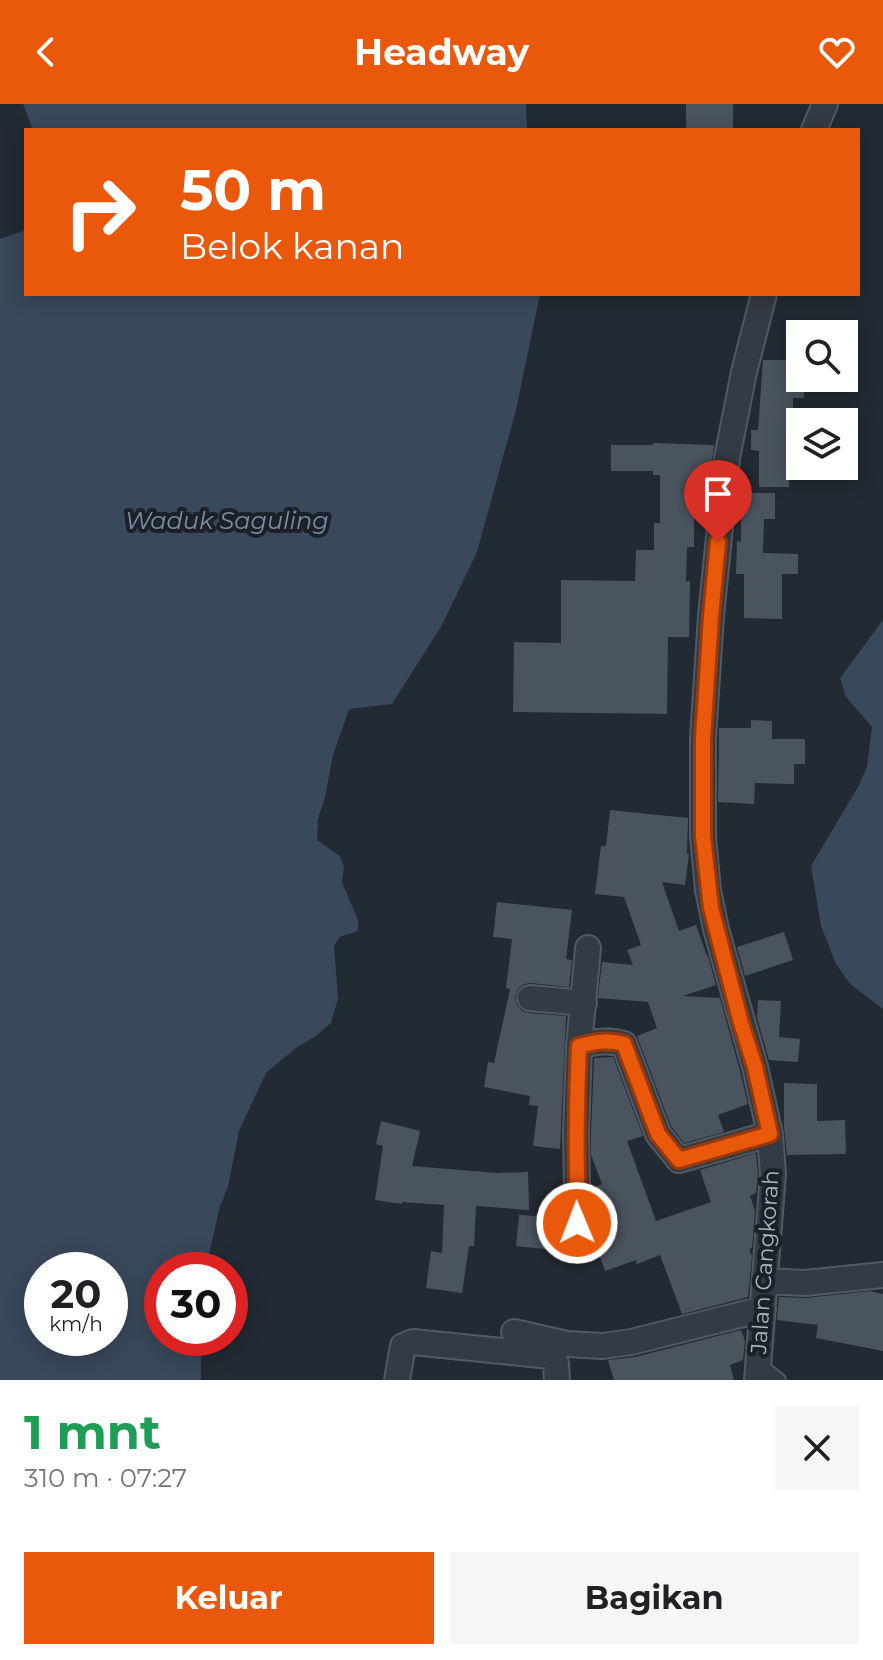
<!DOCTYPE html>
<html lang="id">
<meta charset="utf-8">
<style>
body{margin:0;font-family:Montserrat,sans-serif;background:#f6f6f6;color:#202124;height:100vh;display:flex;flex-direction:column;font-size:30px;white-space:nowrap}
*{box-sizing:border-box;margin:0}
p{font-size:26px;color:#757577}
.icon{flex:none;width:44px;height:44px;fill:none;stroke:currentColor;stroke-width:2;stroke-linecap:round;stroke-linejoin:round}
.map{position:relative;height:1276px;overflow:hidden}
.side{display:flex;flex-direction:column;background:#fff;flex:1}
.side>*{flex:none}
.guide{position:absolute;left:24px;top:24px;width:836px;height:168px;border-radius:0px;box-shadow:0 4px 20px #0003;background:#ea580c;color:#fff;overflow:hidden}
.fabs{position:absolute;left:786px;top:216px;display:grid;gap:16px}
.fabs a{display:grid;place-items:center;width:72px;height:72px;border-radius:0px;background:#fff;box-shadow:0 4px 20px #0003;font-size:40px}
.speed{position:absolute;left:24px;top:1148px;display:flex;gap:16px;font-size:40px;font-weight:700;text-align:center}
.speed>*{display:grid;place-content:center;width:104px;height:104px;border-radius:50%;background:#fff;box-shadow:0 4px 20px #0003;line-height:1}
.speed small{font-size:20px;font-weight:400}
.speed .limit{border:12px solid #d22;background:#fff;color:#111}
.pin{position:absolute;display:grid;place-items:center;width:68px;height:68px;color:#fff;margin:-82px -34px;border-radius:50% 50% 50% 0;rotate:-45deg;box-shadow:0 0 8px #0007}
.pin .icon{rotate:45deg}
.me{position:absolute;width:88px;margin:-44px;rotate:359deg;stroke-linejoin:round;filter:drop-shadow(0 0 6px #0008)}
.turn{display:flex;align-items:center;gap:28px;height:168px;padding:0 24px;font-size:36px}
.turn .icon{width:104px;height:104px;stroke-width:2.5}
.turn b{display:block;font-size:56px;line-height:68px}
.round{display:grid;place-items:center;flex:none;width:84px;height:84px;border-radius:0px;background:#f6f6f6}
.summary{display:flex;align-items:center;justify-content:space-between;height:136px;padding:0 24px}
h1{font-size:48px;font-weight:700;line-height:60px;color:#1e9e55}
.button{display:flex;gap:16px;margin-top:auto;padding:16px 24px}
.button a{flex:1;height:92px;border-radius:0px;background:#ea580c;color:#fff;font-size:32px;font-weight:700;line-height:92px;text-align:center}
.button a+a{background:#f6f6f6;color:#202124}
header{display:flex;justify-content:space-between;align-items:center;height:104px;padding:0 24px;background:#ea580c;color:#fff;font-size:36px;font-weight:700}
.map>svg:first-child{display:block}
.water{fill:#39485b;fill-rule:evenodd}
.building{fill:#4a545f}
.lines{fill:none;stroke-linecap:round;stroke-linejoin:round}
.service-casing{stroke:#525962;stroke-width:16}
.minor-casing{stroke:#525962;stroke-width:28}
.service{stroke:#353b44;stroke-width:12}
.minor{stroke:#353b44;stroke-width:24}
.route-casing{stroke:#983908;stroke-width:20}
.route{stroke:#ea580c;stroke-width:14}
.labels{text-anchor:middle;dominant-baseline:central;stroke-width:8;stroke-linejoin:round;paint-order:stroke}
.street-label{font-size:22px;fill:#afb6c1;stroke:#1a2128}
.water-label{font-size:24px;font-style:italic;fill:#7b8ea6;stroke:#1a2128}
</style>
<header><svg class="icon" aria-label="back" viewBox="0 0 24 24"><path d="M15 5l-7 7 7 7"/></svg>Headway<svg class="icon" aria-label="heart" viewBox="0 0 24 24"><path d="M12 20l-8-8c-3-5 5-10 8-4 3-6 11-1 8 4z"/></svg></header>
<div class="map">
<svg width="883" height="1276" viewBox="0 0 883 1276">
<rect width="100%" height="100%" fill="#222a33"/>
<path class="water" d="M 23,0 L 526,0 L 527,26 L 33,26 Z
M 26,126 L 26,190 L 540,190 L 516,306 L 477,448 L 442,521 L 392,600 L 349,605 L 333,651 L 325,693 L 318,715 L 317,736 L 340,752 L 344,763 L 342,778 L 358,816 L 358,827 L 340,833 L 334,842 L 338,895 L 331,919 L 316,932 L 297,943 L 266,969 L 239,1027 L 228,1083 L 220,1102 L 207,1159 L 207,1166 L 162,1166 L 162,1234 L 204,1234 L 201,1251 L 201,1276 L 0,1276 L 0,135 ZM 42,1166 L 110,1166 L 110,1234 L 42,1234 Z
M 883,516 L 883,905 L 850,880 L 836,860 L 821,822 L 811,762 L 858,683 L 867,663 L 872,623 L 846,593 L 840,574 Z"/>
<path class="building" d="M 686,0 L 733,0 L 733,26 L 686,26 Z
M 763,256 L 800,256 L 800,274 L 804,274 L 804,294 L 793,294 L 793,323 L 789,323 L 789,383 L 759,383 L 759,347 L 751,346 L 751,326 L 758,326 Z
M 653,339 L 714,341 L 710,376 L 701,375 L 701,407 L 694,407 L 694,443 L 687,443 L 686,477 L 690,477 L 689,533 L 668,533 L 667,610 L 513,608 L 514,538 L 561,539 L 561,476 L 635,477 L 636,446 L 654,446 L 654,419 L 660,419 L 660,371 L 653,371 L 653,367 L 611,367 L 611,341 L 653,341 Z
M 741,389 L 775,389 L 775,415 L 764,415 L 763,449 L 798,450 L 798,470 L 782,470 L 782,515 L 744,514 L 744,470 L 736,470 L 737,437 L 741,438 Z
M 751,616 L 772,617 L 772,635 L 805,635 L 805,660 L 794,660 L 794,680 L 755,679 L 754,700 L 718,698 L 719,624 L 751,624 Z
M 610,706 L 688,714 L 687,750 L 689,750 L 685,781 L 662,778 L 679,827 L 696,821 L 707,852 L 708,852 L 716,881 L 683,892 L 720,894 L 740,967 L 748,1000 L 718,1011 L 724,1028 L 684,1039 L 671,1022 L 637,932 L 657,924 L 648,898 L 598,894 L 602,858 L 633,861 L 627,846 L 641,841 L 624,793 L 595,790 L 601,742 L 606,742 Z
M 497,798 L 572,806 L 566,855 L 572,856 L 569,883 L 531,879 L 524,880 L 518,885 L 515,893 L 517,901 L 522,907 L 529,909 L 566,912 L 560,1045 L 533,1042 L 538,1002 L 529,1001 L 530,992 L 484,983 L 488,958 L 494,959 L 510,885 L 506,884 L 512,835 L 493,833 Z
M 784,828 L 793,856 L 745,872 L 737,843 Z
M 758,896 L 781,897 L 779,933 L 800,935 L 798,958 L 769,956 L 757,914 Z
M 611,953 L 613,953 L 643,1032 L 627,1037 L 656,1117 L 711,1098 L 700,1066 L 756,1049 L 758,1070 L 756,1089 L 750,1092 L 755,1107 L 752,1144 L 749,1145 L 752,1152 L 748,1193 L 682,1210 L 660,1151 L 637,1160 L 636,1156 L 605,1167 L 593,1133 L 590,1103 L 592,1084 L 602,1080 L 591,1051 L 591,1029 L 594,954 Z
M 784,979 L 817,980 L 817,1017 L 845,1016 L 846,1050 L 787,1051 L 784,1023 Z
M 381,1017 L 420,1027 L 412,1062 L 498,1069 L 528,1068 L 529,1106 L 476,1102 L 474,1142 L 469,1142 L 462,1189 L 426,1184 L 431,1147 L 442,1149 L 444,1101 L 402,1098 L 402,1100 L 375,1096 L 383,1042 L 376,1040 Z
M 519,1111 L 556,1113 L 554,1146 L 516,1142 Z
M 870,1187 L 883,1190 L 883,1247 L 816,1234 L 818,1221 L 777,1216 L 779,1193 L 806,1194 Z
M 741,1226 L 745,1237 L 743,1256 L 730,1261 L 734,1276 L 614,1276 L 608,1256 L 635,1253 Z"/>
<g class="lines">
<defs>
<path id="service" d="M 758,1259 L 779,1276"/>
<path id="minor" d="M 814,26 L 825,0
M 530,894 L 584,899
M 579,942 C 595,938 608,935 624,940 L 658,1030 L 679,1056 L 770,1030
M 579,1130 L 575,1103 L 577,1081 L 576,1029 L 579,942 L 588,844
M 765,1177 L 805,1179 L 883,1171
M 514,1228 L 567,1240 L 603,1242 L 631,1238 L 763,1205
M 397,1276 L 403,1242 L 413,1238 L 550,1252 L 556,1259 L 557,1276
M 757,1276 L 773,1070 L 770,1030 L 755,963 L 716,825 L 708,786 L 703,732 L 703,634 L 711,512 L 727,354 L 744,268 L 764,190"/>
</defs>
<use href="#service" class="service-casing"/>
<use href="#minor" class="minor-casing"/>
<use href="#service" class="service"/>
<use href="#minor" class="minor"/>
</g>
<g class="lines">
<defs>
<path id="route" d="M 577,1119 C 575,1103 577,1090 577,1075 C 576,1031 577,987 579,942 C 595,938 608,935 624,940 L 658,1030 L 679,1056 L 770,1030 L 755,963 L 741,919 L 711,804 L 703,732 L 703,634 L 711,512 L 718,438"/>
</defs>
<use href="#route" class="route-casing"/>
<use href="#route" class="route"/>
</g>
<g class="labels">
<g class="street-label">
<text transform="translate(765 1158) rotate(-86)">Jalan Cangkorah</text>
</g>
<g class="water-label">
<text x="227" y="416">Waduk Saguling</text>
</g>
</g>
</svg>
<div class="fabs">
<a><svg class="icon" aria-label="search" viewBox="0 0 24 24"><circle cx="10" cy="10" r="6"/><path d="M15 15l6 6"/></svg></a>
<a><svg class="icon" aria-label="layers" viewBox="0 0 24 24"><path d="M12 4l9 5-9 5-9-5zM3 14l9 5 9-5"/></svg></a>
</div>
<div class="speed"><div>20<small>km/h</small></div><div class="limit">30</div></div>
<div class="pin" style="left:718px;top:438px;background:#d93025"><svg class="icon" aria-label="arrive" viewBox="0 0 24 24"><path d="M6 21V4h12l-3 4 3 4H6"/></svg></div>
<svg class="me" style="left:577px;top:1119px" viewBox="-20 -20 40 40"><circle r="17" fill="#ea580c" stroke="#fff" stroke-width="3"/><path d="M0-11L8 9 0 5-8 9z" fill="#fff"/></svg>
<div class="guide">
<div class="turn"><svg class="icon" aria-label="right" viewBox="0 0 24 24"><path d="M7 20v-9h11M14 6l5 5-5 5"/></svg><div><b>50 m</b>Belok kanan</div></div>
</div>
</div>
<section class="side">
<div class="summary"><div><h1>1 mnt</h1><p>310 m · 07:27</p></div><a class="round"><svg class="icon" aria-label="close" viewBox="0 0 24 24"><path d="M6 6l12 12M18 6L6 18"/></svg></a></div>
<div class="button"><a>Keluar</a><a>Bagikan</a></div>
</section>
